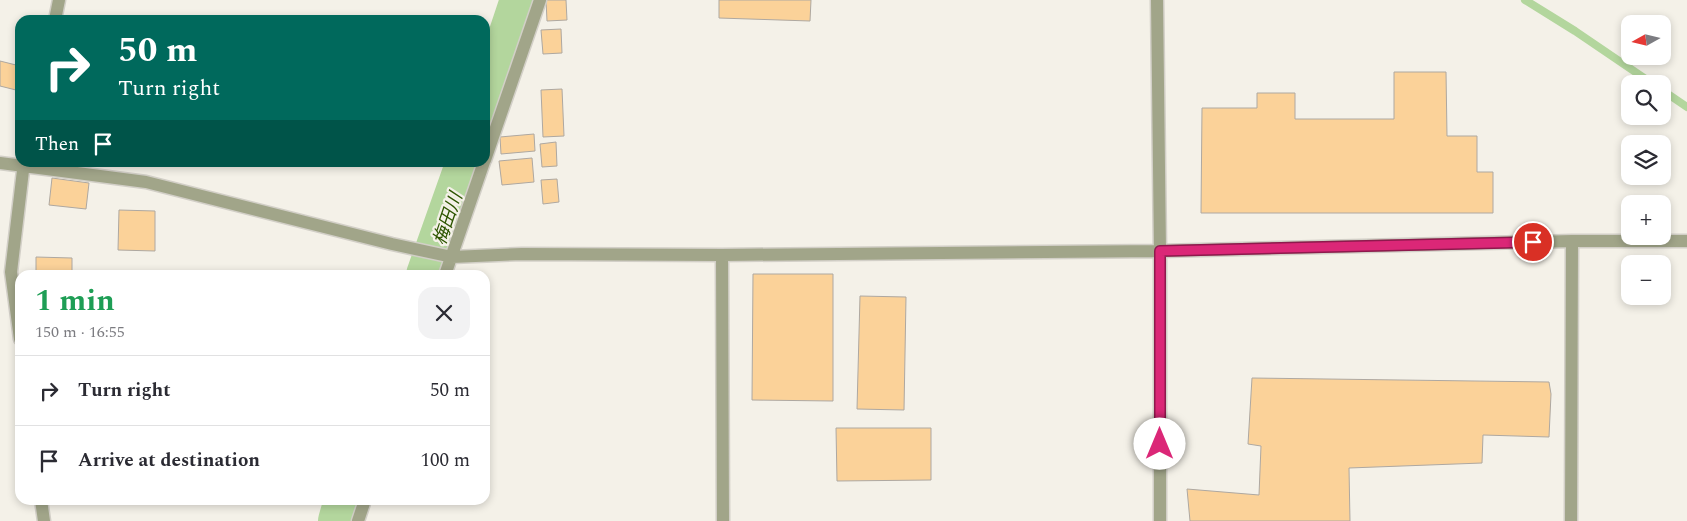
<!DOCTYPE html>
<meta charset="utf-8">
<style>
body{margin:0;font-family:Spectral,"Noto Sans JP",serif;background:#f2f2f3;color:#2b2b33;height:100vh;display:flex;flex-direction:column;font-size:19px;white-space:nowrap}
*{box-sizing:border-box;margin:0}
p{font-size:16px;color:#7c7c81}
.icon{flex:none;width:28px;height:28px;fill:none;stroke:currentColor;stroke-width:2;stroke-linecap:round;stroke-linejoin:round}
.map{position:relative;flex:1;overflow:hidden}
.panel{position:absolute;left:15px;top:270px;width:475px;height:235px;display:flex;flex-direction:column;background:#fff;border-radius:15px;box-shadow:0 2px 8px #0003}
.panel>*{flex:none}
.hud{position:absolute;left:15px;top:15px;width:475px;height:152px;border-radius:15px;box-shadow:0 2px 8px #0003;background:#00695c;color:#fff;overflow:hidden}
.needle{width:32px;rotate:262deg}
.tools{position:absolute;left:1621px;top:15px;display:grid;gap:10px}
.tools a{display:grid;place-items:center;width:50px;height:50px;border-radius:10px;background:#fff;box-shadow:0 2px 8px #0003;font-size:25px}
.pin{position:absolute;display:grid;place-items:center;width:42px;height:42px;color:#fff;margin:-21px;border:2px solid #fff;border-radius:50%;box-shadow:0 1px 5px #0007}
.me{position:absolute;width:55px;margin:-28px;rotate:0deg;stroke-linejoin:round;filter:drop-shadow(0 0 4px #0008)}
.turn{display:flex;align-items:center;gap:18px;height:105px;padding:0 20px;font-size:22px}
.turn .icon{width:65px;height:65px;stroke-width:2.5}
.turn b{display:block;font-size:35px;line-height:42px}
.then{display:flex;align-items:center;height:48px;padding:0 20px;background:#0003;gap:10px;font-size:19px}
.round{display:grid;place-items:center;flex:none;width:52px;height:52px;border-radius:15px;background:#f2f2f3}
.headline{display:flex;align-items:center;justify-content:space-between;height:85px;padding:0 20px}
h1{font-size:30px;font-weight:700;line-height:38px;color:#1e9e55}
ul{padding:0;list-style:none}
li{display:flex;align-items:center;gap:15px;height:70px;padding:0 20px;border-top:1px solid #e1e1e2}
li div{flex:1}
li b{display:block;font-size:19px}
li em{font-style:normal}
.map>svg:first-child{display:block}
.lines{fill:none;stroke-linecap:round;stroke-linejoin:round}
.stream{stroke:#b3d69d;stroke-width:8}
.river{stroke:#b3d69d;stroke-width:44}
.building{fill:#fbd299;stroke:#aea8a1}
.minor-casing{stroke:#d2cfc7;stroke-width:15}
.minor{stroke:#a1a589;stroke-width:12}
.route-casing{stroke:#8e194d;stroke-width:12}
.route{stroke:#db2777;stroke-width:9}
.labels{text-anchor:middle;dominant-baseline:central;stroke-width:4.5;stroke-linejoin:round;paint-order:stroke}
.water-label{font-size:18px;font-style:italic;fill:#2d5500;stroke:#f4f1e8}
</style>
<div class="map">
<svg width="1687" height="521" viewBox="0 0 1687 521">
<rect width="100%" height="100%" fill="#f4f1e8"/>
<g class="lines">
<path class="stream" d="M 1525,0 L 1575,31 L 1653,84
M 1662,90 L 1687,107"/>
<path class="river" d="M 485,111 L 522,0
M 428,275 L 468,162
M 340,521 L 346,500"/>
</g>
<path class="building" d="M 546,0 L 566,0 L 567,20 L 547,21 Z
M 719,0 L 811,0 L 810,21 L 719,18 Z
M 561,29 L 562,53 L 543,54 L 541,30 Z
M 0,61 L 20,66 L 20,91 L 0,86 Z
M 1394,72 L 1446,72 L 1447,136 L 1477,136 L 1477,172 L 1493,172 L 1493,213 L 1201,213 L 1202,108 L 1257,108 L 1257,93 L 1295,93 L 1295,119 L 1394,119 Z
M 562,89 L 564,136 L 543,137 L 541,90 Z
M 534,134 L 535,151 L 501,154 L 500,137 Z
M 556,142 L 557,166 L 542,167 L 540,144 Z
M 532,158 L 534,182 L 502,185 L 499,161 Z
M 52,178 L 89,183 L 86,209 L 49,205 Z
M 557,179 L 559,202 L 543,204 L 541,180 Z
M 119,210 L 155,211 L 155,251 L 118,250 Z
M 36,257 L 72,258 L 72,275 L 36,275 Z
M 753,274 L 833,274 L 833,401 L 752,400 Z
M 860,296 L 906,297 L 904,410 L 857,409 Z
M 1252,378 L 1549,382 L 1551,394 L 1549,437 L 1483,435 L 1482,463 L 1349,468 L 1350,521 L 1190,521 L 1187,489 L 1259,495 L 1261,446 L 1248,444 Z
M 836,428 L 931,428 L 931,480 L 837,481 Z"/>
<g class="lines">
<defs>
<path id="minor" d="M 1157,0 L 1160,251 L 1160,521
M 55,20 L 59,0
M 485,160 L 540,0
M 0,163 L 146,182 L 392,244 L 452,257 L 522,254 L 722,255 L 1160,251 L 1572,241 L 1687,241
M 722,255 L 723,521
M 445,275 L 484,162
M 20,339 L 11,272 L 24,162
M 41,500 L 44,521
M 358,521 L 365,500
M 1571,521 L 1572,241"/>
</defs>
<use href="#minor" class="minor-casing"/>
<use href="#minor" class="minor"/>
</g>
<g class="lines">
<defs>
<path id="route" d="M 1160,444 L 1160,251 L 1533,242"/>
</defs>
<use href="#route" class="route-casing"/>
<use href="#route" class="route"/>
</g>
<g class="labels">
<g class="water-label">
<text transform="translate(448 219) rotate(-71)">梅田川</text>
</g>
</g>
</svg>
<div class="tools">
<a><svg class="needle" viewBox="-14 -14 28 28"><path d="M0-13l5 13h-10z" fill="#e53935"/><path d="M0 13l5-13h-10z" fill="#7c7c81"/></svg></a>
<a><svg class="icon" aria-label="search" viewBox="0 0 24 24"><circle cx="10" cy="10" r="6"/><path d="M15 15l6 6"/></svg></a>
<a><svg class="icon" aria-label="layers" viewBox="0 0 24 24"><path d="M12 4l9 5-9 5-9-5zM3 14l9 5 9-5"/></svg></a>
<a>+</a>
<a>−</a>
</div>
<div class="pin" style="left:1533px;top:242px;background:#d93025"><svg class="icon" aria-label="arrive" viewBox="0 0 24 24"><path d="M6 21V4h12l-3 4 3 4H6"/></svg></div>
<svg class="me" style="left:1160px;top:444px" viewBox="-20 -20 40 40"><circle r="19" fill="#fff"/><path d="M0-13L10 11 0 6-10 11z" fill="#db2777"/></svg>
<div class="hud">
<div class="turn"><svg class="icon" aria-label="right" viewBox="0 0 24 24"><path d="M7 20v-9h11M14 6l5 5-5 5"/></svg><div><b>50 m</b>Turn right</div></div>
<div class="then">Then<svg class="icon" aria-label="arrive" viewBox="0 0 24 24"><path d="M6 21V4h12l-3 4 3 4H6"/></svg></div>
</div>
<section class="panel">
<div class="headline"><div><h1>1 min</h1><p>150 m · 16:55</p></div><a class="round"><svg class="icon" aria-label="close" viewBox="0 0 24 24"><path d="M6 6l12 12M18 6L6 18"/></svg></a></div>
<ul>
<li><svg class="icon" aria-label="right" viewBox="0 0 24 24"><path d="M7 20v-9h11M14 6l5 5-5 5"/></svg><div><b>Turn right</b></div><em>50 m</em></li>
<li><svg class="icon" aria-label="arrive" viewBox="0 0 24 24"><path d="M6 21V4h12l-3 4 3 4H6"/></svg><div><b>Arrive at destination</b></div><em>100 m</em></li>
</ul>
</section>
</div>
